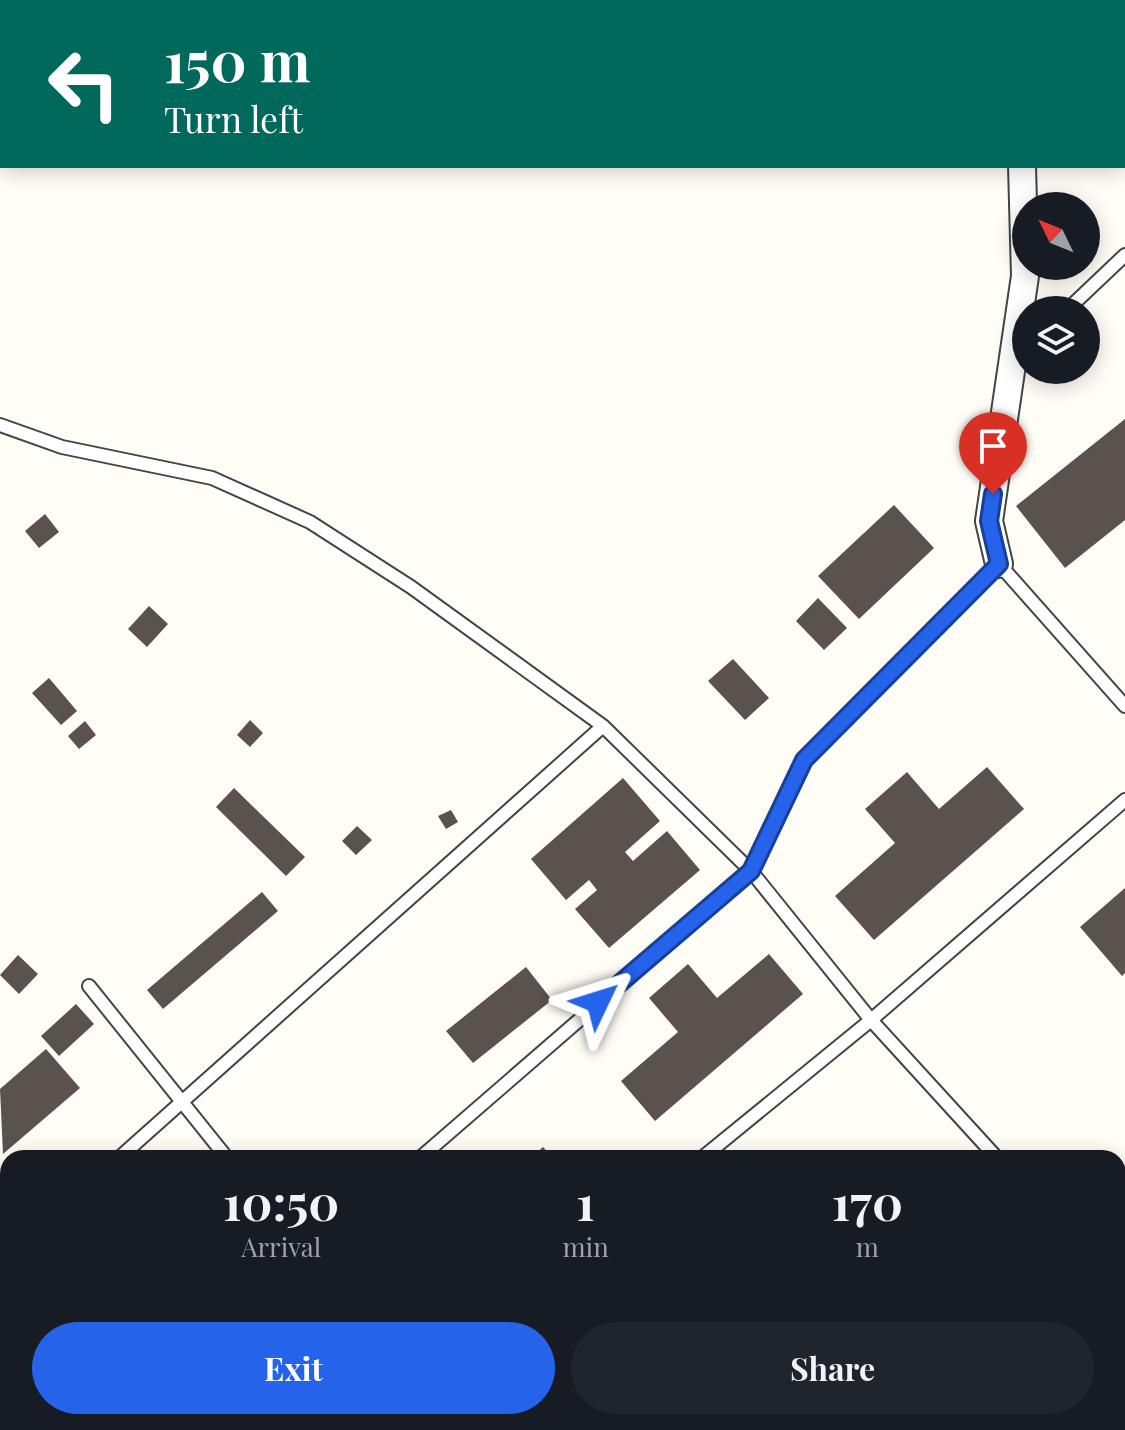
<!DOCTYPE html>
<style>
body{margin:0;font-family:"Playfair Display",serif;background:#20242c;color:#f1f3f6;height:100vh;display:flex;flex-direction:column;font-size:30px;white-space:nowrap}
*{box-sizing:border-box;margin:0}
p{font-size:26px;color:#9ea1a6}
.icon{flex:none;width:44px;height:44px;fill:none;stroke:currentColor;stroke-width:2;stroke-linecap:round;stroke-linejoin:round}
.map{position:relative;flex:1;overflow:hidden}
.side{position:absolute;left:0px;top:1150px;width:1126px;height:280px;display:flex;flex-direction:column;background:#171b24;border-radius:24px 24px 0 0;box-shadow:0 4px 20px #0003}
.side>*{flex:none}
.guide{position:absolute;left:0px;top:0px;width:1126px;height:168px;box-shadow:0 4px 20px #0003;background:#00695c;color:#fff;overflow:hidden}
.needle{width:52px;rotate:313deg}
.fabs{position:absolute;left:1012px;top:192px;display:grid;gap:16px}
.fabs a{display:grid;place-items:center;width:88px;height:88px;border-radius:50%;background:#171b24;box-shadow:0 4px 20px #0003;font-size:40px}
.pin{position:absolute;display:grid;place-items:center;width:68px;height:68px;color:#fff;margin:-82px -34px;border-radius:50% 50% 50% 0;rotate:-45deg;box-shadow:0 0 8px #0007}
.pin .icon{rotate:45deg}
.me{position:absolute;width:88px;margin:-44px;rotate:49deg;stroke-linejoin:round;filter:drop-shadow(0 0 6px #0008)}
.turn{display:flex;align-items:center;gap:28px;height:168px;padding:0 32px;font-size:36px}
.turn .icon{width:104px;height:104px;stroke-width:2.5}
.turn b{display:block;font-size:56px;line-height:68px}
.eta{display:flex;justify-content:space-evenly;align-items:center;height:136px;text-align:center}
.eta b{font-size:48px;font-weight:700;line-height:56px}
.action{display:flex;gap:16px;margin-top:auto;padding:16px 32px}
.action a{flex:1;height:92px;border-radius:48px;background:#2563eb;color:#fff;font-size:32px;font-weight:700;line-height:92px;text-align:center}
.action a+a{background:#20242c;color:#f1f3f6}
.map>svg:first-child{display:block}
.building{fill:#5a524d}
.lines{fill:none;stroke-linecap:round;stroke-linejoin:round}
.service-casing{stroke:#444;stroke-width:16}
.minor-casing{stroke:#444;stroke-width:30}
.service{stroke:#fff;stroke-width:12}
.minor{stroke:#fff;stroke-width:26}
.route-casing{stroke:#184099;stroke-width:20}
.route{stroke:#2563eb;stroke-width:14}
</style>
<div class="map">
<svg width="1125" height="1430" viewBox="0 0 1125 1430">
<rect width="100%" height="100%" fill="#fffdf5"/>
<path class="building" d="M 1125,419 L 1125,520 L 1065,568 L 1016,506 Z
M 894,505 L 934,548 L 859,619 L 818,576 Z
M 45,514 L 59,532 L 39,548 L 25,531 Z
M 818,598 L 847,628 L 824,650 L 796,621 Z
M 149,606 L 168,624 L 147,647 L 128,629 Z
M 733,659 L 769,698 L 745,720 L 708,681 Z
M 49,678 L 77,711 L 61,725 L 32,693 Z
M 250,720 L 263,733 L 250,747 L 237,735 Z
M 85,721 L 96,735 L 79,749 L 68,736 Z
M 987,767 L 1024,809 L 874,940 L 835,896 L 895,843 L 865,809 L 907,772 L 939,809 Z
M 623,778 L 660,821 L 625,852 L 633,861 L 667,831 L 700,870 L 609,948 L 575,909 L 597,890 L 589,880 L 566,900 L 531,859 Z
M 234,788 L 305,857 L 286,876 L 216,807 Z
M 451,810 L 458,822 L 446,829 L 438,816 Z
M 357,826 L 372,840 L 356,855 L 342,841 Z
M 1125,888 L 1125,973 L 1122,976 L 1080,927 Z
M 262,892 L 278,911 L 163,1009 L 147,990 Z
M 769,954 L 803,994 L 655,1121 L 621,1081 L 678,1032 L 649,998 L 688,964 L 717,998 Z
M 18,955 L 38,974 L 19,994 L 0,975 Z
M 526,967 L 552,1000 L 473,1063 L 446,1031 Z
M 76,1004 L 94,1024 L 59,1056 L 41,1036 Z
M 46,1049 L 80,1088 L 3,1154 L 0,1089 Z
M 543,1147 L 553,1158 L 531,1158 Z
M 1125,1378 L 1125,1430 L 1038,1430 L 1047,1422 L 1118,1422 L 1118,1383 Z
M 248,1422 L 320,1422 L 310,1430 L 246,1430 L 243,1426 Z
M 587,1422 L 621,1422 L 611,1430 L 594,1430 Z
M 810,1422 L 856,1422 L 863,1430 L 800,1430 Z"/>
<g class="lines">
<defs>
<path id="service" d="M 1067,310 L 1125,255
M 0,425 L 62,447 L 212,478 L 310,522 L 411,587 L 603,726 L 751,871 L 871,1020 L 997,1158
M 89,986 L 227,1158
M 119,1158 L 603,726
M 420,1158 L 751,871 L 804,760 L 999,564 L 1125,706
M 702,1158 L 871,1020 L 1125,800
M 0,1263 L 8,1256
M 1118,1290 L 1125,1298
M 1118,1313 L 1125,1307
M 461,1422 L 468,1430
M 907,1422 L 915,1430
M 142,1430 L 152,1422
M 984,1430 L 993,1422"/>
<path id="minor" d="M 1023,2 L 1023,0
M 999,564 L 989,521 L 1025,276 L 1022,166"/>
</defs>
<use href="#service" class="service-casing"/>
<use href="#minor" class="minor-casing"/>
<use href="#service" class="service"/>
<use href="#minor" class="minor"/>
</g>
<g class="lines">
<defs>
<path id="route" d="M 598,1002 L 751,871 L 804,760 L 999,564 L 989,521 L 993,494"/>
</defs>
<use href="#route" class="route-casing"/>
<use href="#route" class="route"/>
</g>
</svg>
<div class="fabs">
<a><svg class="needle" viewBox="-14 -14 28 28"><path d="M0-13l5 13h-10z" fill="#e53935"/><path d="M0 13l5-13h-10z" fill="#9ea1a6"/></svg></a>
<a><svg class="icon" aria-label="layers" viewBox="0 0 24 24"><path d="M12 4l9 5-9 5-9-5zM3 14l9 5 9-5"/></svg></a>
</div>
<div class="pin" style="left:993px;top:494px;background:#d93025"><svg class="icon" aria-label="arrive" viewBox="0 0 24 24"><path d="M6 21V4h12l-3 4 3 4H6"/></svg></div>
<svg class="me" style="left:598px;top:1002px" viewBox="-20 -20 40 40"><path d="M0-17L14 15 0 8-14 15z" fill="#2563eb" stroke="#fff" stroke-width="4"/></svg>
<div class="guide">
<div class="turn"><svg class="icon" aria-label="left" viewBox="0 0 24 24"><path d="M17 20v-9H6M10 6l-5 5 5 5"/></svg><div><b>150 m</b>Turn left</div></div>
</div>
<section class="side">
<div class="eta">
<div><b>10:50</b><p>Arrival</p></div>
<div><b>1</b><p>min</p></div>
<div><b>170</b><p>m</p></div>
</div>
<div class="action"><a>Exit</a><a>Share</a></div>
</section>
</div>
